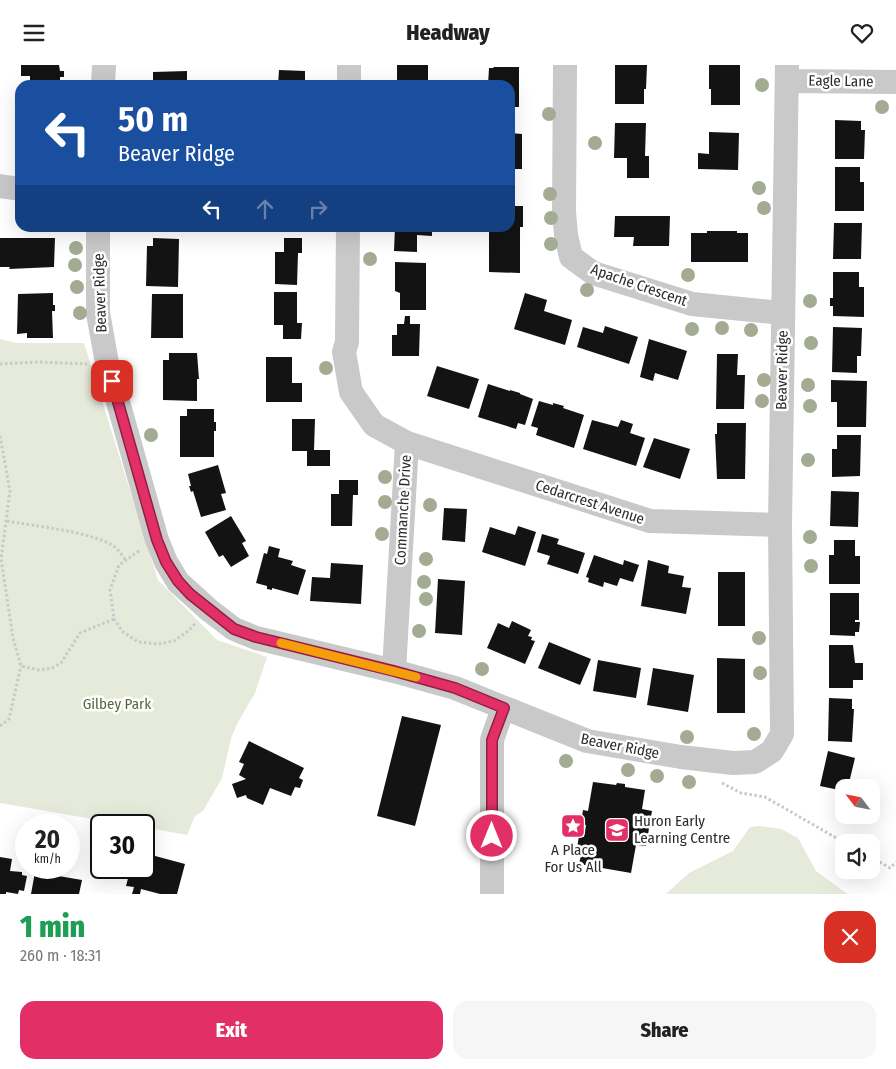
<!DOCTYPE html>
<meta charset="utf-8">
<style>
body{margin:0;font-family:"Fira Sans Condensed",sans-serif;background:#f6f6f6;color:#222;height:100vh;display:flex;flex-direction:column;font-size:19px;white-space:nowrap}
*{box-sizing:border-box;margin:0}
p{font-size:16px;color:#767676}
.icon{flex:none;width:28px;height:28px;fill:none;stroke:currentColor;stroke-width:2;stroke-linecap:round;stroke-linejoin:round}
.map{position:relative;height:829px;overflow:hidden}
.side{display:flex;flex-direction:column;background:#fff;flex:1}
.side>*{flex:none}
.guide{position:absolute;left:15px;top:15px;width:500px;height:152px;border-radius:15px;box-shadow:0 5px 20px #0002;background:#1a4fa0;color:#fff;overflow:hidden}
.needle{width:32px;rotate:302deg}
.tools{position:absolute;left:835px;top:714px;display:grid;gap:10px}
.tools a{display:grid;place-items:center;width:45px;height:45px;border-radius:10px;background:#fff;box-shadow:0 5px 20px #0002;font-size:25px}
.speed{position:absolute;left:15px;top:749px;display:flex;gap:10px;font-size:25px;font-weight:700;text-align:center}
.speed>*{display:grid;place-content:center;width:65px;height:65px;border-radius:50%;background:#fff;box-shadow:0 5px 20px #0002;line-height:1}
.speed small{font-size:12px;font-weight:400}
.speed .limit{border:2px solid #111;border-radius:8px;background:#fff;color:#111}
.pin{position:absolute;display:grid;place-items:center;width:42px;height:42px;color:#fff;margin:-21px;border-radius:10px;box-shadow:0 2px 8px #0006}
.me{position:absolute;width:55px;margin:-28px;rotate:0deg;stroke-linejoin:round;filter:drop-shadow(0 0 4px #0008)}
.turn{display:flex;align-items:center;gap:18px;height:105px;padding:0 20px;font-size:22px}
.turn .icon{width:65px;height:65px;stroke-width:2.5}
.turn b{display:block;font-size:35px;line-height:42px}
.lanes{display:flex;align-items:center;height:48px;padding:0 20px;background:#0003;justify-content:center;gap:25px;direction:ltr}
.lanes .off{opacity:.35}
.round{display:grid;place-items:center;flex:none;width:52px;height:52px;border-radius:15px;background:#f6f6f6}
.overview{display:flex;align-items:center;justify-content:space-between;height:85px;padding:0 20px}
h1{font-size:30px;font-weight:800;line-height:38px;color:#1e9e55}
.cta{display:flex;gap:10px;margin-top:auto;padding:10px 20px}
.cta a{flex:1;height:58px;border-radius:15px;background:#e23067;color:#fff;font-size:20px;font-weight:800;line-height:58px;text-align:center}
.cta a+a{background:#f6f6f6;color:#222}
header{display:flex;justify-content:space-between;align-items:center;height:65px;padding:0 20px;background:#fff;font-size:22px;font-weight:800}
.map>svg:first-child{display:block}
.green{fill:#e6eada}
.building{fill:#131313}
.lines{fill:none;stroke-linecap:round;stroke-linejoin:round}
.path{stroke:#c9c9c9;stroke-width:3;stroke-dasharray:2.5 2.5;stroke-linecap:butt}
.minor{stroke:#c9c9c9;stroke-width:24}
.tree{fill:#a4ab93}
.route-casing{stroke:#931f43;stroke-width:12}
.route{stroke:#e23067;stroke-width:9}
.slow{stroke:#f59e0b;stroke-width:9}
.labels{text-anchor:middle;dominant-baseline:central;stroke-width:5;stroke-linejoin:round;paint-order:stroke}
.street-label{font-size:15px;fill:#2c2c2c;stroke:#fff}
.park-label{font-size:15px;fill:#5a673b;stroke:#fff}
.poi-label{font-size:15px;fill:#2c2c2c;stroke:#fff;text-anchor:start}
</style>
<header><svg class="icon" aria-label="menu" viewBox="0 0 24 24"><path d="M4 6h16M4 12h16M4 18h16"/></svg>Headway<svg class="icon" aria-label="heart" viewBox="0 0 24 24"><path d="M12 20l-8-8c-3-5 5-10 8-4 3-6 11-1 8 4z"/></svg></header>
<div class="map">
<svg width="896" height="829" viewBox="0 0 896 829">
<rect width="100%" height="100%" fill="#fff"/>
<path class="green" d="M 0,274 L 16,278 L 84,278 L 158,515 L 217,575 L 267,592 L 255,628 L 238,657 L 231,673 L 222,713 L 203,746 L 195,751 L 187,770 L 144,762 L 144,760 L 127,760 L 0,738 Z
M 760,761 L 781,764 L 798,773 L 816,806 L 846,828 L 851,829 L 666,829 L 689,808 L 733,786 L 750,762 Z"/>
<path class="building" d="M 21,0 L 59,0 L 60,6 L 64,6 L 64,12 L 60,12 L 60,20 L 30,20 L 30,11 L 21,11 Z
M 397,0 L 428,0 L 428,20 L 397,20 Z
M 615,0 L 647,0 L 646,24 L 644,24 L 644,39 L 615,39 Z
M 709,0 L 740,0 L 740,40 L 711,40 L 711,24 L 709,24 Z
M 494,2 L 519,2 L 519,42 L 510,42 L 510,20 L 488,20 L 489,3 L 493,3 Z
M 279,5 L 305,6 L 305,20 L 278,20 Z
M 187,6 L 187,20 L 153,20 L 153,7 Z
M 835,55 L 861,56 L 861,65 L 865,65 L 864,94 L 835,94 Z
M 615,58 L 646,58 L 645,91 L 649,91 L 649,113 L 627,113 L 627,93 L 614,93 Z
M 709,67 L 739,68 L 738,105 L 698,104 L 698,88 L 709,89 Z
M 510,68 L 522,69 L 522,104 L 513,104 L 513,124 L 510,124 Z
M 835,102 L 860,102 L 860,117 L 864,117 L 864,146 L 835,146 Z
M 510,141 L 523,141 L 523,162 L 520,162 L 520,208 L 489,207 L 489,162 L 510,162 Z
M 615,151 L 670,151 L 669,181 L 633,181 L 634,172 L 614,172 Z
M 834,158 L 862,158 L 861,194 L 833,194 Z
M 267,162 L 293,162 L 293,165 L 267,165 Z
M 395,162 L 432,162 L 432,171 L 417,170 L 417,187 L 394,186 Z
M 707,166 L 737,166 L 737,168 L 748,168 L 748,197 L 691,197 L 691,168 L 707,168 Z
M 0,173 L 55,173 L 54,202 L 9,204 L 10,202 L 0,202 Z
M 153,173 L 179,174 L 178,222 L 146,221 L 147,181 L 153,181 Z
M 284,173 L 302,173 L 302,188 L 298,188 L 297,220 L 275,219 L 275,187 L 284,187 Z
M 395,197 L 426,198 L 426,245 L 400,245 L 400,228 L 395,226 Z
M 833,207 L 859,207 L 859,222 L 864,222 L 864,252 L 833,251 L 833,241 L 830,241 L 830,233 L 833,233 Z
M 274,227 L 297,227 L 297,258 L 302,258 L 301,274 L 283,274 L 283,260 L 274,260 Z
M 53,228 L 53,240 L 55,240 L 55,246 L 52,246 L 53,273 L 27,273 L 27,268 L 17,269 L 18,229 Z
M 525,228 L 547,235 L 544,246 L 572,255 L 565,280 L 514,264 Z
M 152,229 L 183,229 L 183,273 L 151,273 Z
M 405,251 L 410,251 L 410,259 L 420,259 L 419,291 L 392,291 L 392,270 L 397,270 L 397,259 L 404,259 Z
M 605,261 L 638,272 L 629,299 L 577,282 L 583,262 L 603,268 Z
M 833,262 L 862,263 L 861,291 L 857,291 L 857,308 L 832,307 Z
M 649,274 L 687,286 L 678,315 L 655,308 L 653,316 L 640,312 Z
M 169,288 L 197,288 L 199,314 L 197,314 L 197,336 L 163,335 L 163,295 L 169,295 Z
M 717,289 L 738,289 L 737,310 L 745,310 L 744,344 L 716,344 Z
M 266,292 L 292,292 L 292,318 L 302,318 L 302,337 L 266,337 Z
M 437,301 L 479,314 L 469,344 L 427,331 Z
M 831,315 L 867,316 L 866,362 L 837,362 L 837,337 L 831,337 Z
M 488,319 L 510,326 L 510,325 L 520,328 L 520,329 L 533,334 L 525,360 L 518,358 L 516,364 L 478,352 Z
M 539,336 L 553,340 L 553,338 L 564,341 L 563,343 L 584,350 L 574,383 L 536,370 L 538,363 L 531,361 Z
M 187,344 L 214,344 L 214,357 L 216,357 L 216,366 L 214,366 L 214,392 L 180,392 L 180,351 L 187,351 Z
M 292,354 L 315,354 L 314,385 L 330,385 L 330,401 L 307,401 L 307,386 L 292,386 Z
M 592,355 L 618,362 L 621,355 L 633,359 L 630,368 L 645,373 L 636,401 L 583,384 Z
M 717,358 L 746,358 L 745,414 L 717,414 L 715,369 L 717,369 Z
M 837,370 L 861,370 L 860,411 L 832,412 L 832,384 L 837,384 Z
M 654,373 L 690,384 L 680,414 L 643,402 Z
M 218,400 L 226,428 L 221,429 L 226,445 L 201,452 L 193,426 L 191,427 L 189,421 L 191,421 L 188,409 Z
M 339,415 L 358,415 L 358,430 L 353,430 L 352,461 L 331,461 L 331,429 L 339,429 Z
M 831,426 L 859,427 L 858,462 L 830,461 Z
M 444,443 L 467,444 L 465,477 L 442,475 Z
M 231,451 L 246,476 L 242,478 L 249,491 L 231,502 L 223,490 L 219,492 L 205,467 Z
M 518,461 L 536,467 L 525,501 L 482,487 L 490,462 L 515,470 Z
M 542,469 L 559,474 L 557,479 L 585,488 L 578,509 L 547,499 L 550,491 L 537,487 Z
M 834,475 L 855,475 L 855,491 L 860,491 L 860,519 L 829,519 L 829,490 L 834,490 Z
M 269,481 L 280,484 L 278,492 L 293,496 L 291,500 L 306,505 L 298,530 L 272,523 L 272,525 L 267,524 L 267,521 L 256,518 L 264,488 L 267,489 Z
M 594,490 L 623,500 L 624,495 L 639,500 L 633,517 L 620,513 L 617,521 L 604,517 L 603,522 L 588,517 L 589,513 L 586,512 Z
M 648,495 L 669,501 L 668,508 L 684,511 L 682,522 L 691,523 L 686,549 L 641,541 Z
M 331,498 L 363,500 L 361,539 L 310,536 L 312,512 L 330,513 Z
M 718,507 L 745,507 L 745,561 L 718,561 Z
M 438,514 L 465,516 L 462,570 L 435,568 Z
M 830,528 L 859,528 L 859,555 L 855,555 L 855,557 L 860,557 L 859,567 L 855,567 L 855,571 L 830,570 Z
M 512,556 L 531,565 L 528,571 L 532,572 L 531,575 L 535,576 L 525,599 L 487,583 L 498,558 L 509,563 Z
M 549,577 L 591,594 L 580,620 L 538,603 Z
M 829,580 L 853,580 L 855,598 L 863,598 L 863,615 L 853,615 L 853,623 L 829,623 Z
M 717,593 L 745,594 L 745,648 L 717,648 Z
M 598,595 L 641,603 L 636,633 L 593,626 Z
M 653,603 L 694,610 L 688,647 L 647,640 Z
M 829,633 L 852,634 L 852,644 L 854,644 L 852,677 L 828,676 Z
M 402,651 L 441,660 L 415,761 L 377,751 Z
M 249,676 L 304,703 L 299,713 L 303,715 L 300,723 L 295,722 L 291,731 L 270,723 L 263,740 L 247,733 L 246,730 L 237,733 L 232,719 L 246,714 L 239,710 L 244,699 L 239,697 Z
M 828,686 L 855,693 L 848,722 L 844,722 L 844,726 L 820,721 Z
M 593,717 L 616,720 L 617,718 L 625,719 L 625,722 L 645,725 L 642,744 L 652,746 L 646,781 L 636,780 L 631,808 L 579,799 L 581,790 L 576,789 L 579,771 L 584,772 L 586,760 L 581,759 L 583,745 L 588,746 Z
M 144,788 L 185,799 L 177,829 L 160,829 L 141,824 L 140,829 L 132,829 L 134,822 L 126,821 L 131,802 L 144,802 Z
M 0,792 L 12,794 L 10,806 L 22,807 L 22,810 L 27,811 L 24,826 L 19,825 L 18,829 L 6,827 L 6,829 L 0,829 Z
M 35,807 L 82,815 L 79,829 L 31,829 Z"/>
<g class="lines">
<path class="path" d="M 0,299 L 38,297 L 87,299
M 0,371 L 10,426 L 1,494 L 13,573 L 21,601 L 39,605 L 52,603 L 61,598 L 80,568 L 114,554
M 7,456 C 32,461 98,467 116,483 C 120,487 123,492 126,495
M 139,486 L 119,500 L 110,525 L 114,554 L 123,567 L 138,577 L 158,579 L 174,576 L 188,566 L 196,558
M 0,661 L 9,654 L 21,601
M 722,718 L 741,728 L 765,732 L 845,778
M 871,792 L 890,803 L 896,797"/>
<path class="minor" d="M 565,0 L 564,147 L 566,170 L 571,192 L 593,208 L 692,239 L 782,248
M 787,16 L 896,17
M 103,20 L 104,0
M 349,20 L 349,0
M 0,121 L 20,124
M 98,162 L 98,248 L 107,298 L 157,475 L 166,497 L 178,517 L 209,545 L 234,564 L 256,573 L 394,606 L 455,623 L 587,676 L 681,692 L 733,698 L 755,697 L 772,686 L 782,669 L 780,460 L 787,0
M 348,162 L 347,277 L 344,287 L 351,327 L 374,360 L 407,378 L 650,456 L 780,460
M 394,606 L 407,378
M 492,829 L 492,675 L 503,643"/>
</g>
<g class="tree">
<circle cx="762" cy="20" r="7"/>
<circle cx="882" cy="42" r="7"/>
<circle cx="549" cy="49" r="7"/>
<circle cx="595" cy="78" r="7"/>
<circle cx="759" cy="123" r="7"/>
<circle cx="550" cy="129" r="7"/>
<circle cx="764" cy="143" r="7"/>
<circle cx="551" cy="153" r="7"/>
<circle cx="551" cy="179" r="7"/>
<circle cx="76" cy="183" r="7"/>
<circle cx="370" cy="194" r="7"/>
<circle cx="75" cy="200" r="7"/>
<circle cx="688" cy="210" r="7"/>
<circle cx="77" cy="222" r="7"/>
<circle cx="587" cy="225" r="7"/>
<circle cx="810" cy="236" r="7"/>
<circle cx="80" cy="248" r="7"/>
<circle cx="722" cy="263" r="7"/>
<circle cx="692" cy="264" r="7"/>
<circle cx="751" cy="265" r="7"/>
<circle cx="811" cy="278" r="7"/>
<circle cx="326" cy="303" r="7"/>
<circle cx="764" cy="315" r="7"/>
<circle cx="808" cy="320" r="7"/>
<circle cx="762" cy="336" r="7"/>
<circle cx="810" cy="341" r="7"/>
<circle cx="151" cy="370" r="7"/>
<circle cx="808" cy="395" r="7"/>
<circle cx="385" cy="412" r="7"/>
<circle cx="385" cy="437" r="7"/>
<circle cx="430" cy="440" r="7"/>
<circle cx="382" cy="469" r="7"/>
<circle cx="810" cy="472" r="7"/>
<circle cx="426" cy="494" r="7"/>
<circle cx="811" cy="501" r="7"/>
<circle cx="424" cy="517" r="7"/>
<circle cx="426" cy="534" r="7"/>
<circle cx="419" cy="566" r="7"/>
<circle cx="759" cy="573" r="7"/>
<circle cx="482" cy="604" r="7"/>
<circle cx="760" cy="608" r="7"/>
<circle cx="754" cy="669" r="7"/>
<circle cx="687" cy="672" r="7"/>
<circle cx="566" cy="696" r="7"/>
<circle cx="628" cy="705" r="7"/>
<circle cx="657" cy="711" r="7"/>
<circle cx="689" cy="717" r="7"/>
</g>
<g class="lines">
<defs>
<path id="route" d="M 112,316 L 157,475 L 166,497 L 178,516 L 190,529 L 234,564 L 256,572 L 394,606 L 455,623 L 504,643 L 492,675 L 492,771"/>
</defs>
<use href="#route" class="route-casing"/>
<use href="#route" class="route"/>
<path class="slow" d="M 281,578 L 416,612"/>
</g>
<defs>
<symbol id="sight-square" viewBox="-11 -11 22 22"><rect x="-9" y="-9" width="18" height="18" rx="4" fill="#e23067" stroke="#fff"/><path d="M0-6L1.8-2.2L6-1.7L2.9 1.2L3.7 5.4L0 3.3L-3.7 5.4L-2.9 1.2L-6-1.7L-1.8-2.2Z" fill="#fff"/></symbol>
<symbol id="school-square" viewBox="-11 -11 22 22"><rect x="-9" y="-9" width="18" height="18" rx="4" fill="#e23067" stroke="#fff"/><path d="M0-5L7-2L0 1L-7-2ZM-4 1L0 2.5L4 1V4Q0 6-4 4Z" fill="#fff"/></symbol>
</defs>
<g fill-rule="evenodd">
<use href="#sight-square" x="559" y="747" width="28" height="28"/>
<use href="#school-square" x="603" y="751" width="28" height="28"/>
</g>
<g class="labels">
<g class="street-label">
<text transform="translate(841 16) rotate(1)">Eagle Lane</text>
<text transform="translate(639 220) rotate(19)">Apache Crescent</text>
<text transform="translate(100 228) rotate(-92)">Beaver Ridge</text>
<text transform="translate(782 305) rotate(-89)">Beaver Ridge</text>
<text transform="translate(590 437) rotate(18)">Cedarcrest Avenue</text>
<text transform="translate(403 445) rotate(-87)">Commanche Drive</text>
<text transform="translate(620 681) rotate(11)">Beaver Ridge</text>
</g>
<g class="park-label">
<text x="117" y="639">Gilbey Park</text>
</g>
<g class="poi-label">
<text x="634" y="756">Huron Early<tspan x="634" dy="17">Learning Centre</tspan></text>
<text x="573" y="785" text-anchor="middle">A Place<tspan x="573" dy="17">For Us All</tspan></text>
</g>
</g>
</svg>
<div class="tools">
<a><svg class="needle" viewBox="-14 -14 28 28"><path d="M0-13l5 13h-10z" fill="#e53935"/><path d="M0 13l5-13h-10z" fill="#767676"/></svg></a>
<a><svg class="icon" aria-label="sound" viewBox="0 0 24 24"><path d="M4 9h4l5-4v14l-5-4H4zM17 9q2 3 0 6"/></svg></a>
</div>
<div class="speed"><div>20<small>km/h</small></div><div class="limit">30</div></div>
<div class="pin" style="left:112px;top:316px;background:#d93025"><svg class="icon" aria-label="arrive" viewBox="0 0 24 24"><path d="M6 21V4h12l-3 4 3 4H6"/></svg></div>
<svg class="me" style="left:492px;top:771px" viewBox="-20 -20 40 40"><circle r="17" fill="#e23067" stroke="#fff" stroke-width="3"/><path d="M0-11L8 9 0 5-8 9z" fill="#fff"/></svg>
<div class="guide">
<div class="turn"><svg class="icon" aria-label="left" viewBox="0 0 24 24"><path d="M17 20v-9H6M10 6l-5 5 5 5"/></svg><div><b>50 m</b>Beaver Ridge</div></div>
<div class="lanes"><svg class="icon" aria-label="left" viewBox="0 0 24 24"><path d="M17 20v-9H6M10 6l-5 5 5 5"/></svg><svg class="icon off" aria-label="ahead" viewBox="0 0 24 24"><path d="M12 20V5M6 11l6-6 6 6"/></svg><svg class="icon off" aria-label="right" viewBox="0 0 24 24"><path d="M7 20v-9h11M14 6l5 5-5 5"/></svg></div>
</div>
</div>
<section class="side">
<div class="overview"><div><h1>1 min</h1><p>260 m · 18:31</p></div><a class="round" style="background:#d93025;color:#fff"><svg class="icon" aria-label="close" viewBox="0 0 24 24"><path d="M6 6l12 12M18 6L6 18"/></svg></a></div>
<div class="cta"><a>Exit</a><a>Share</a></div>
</section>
